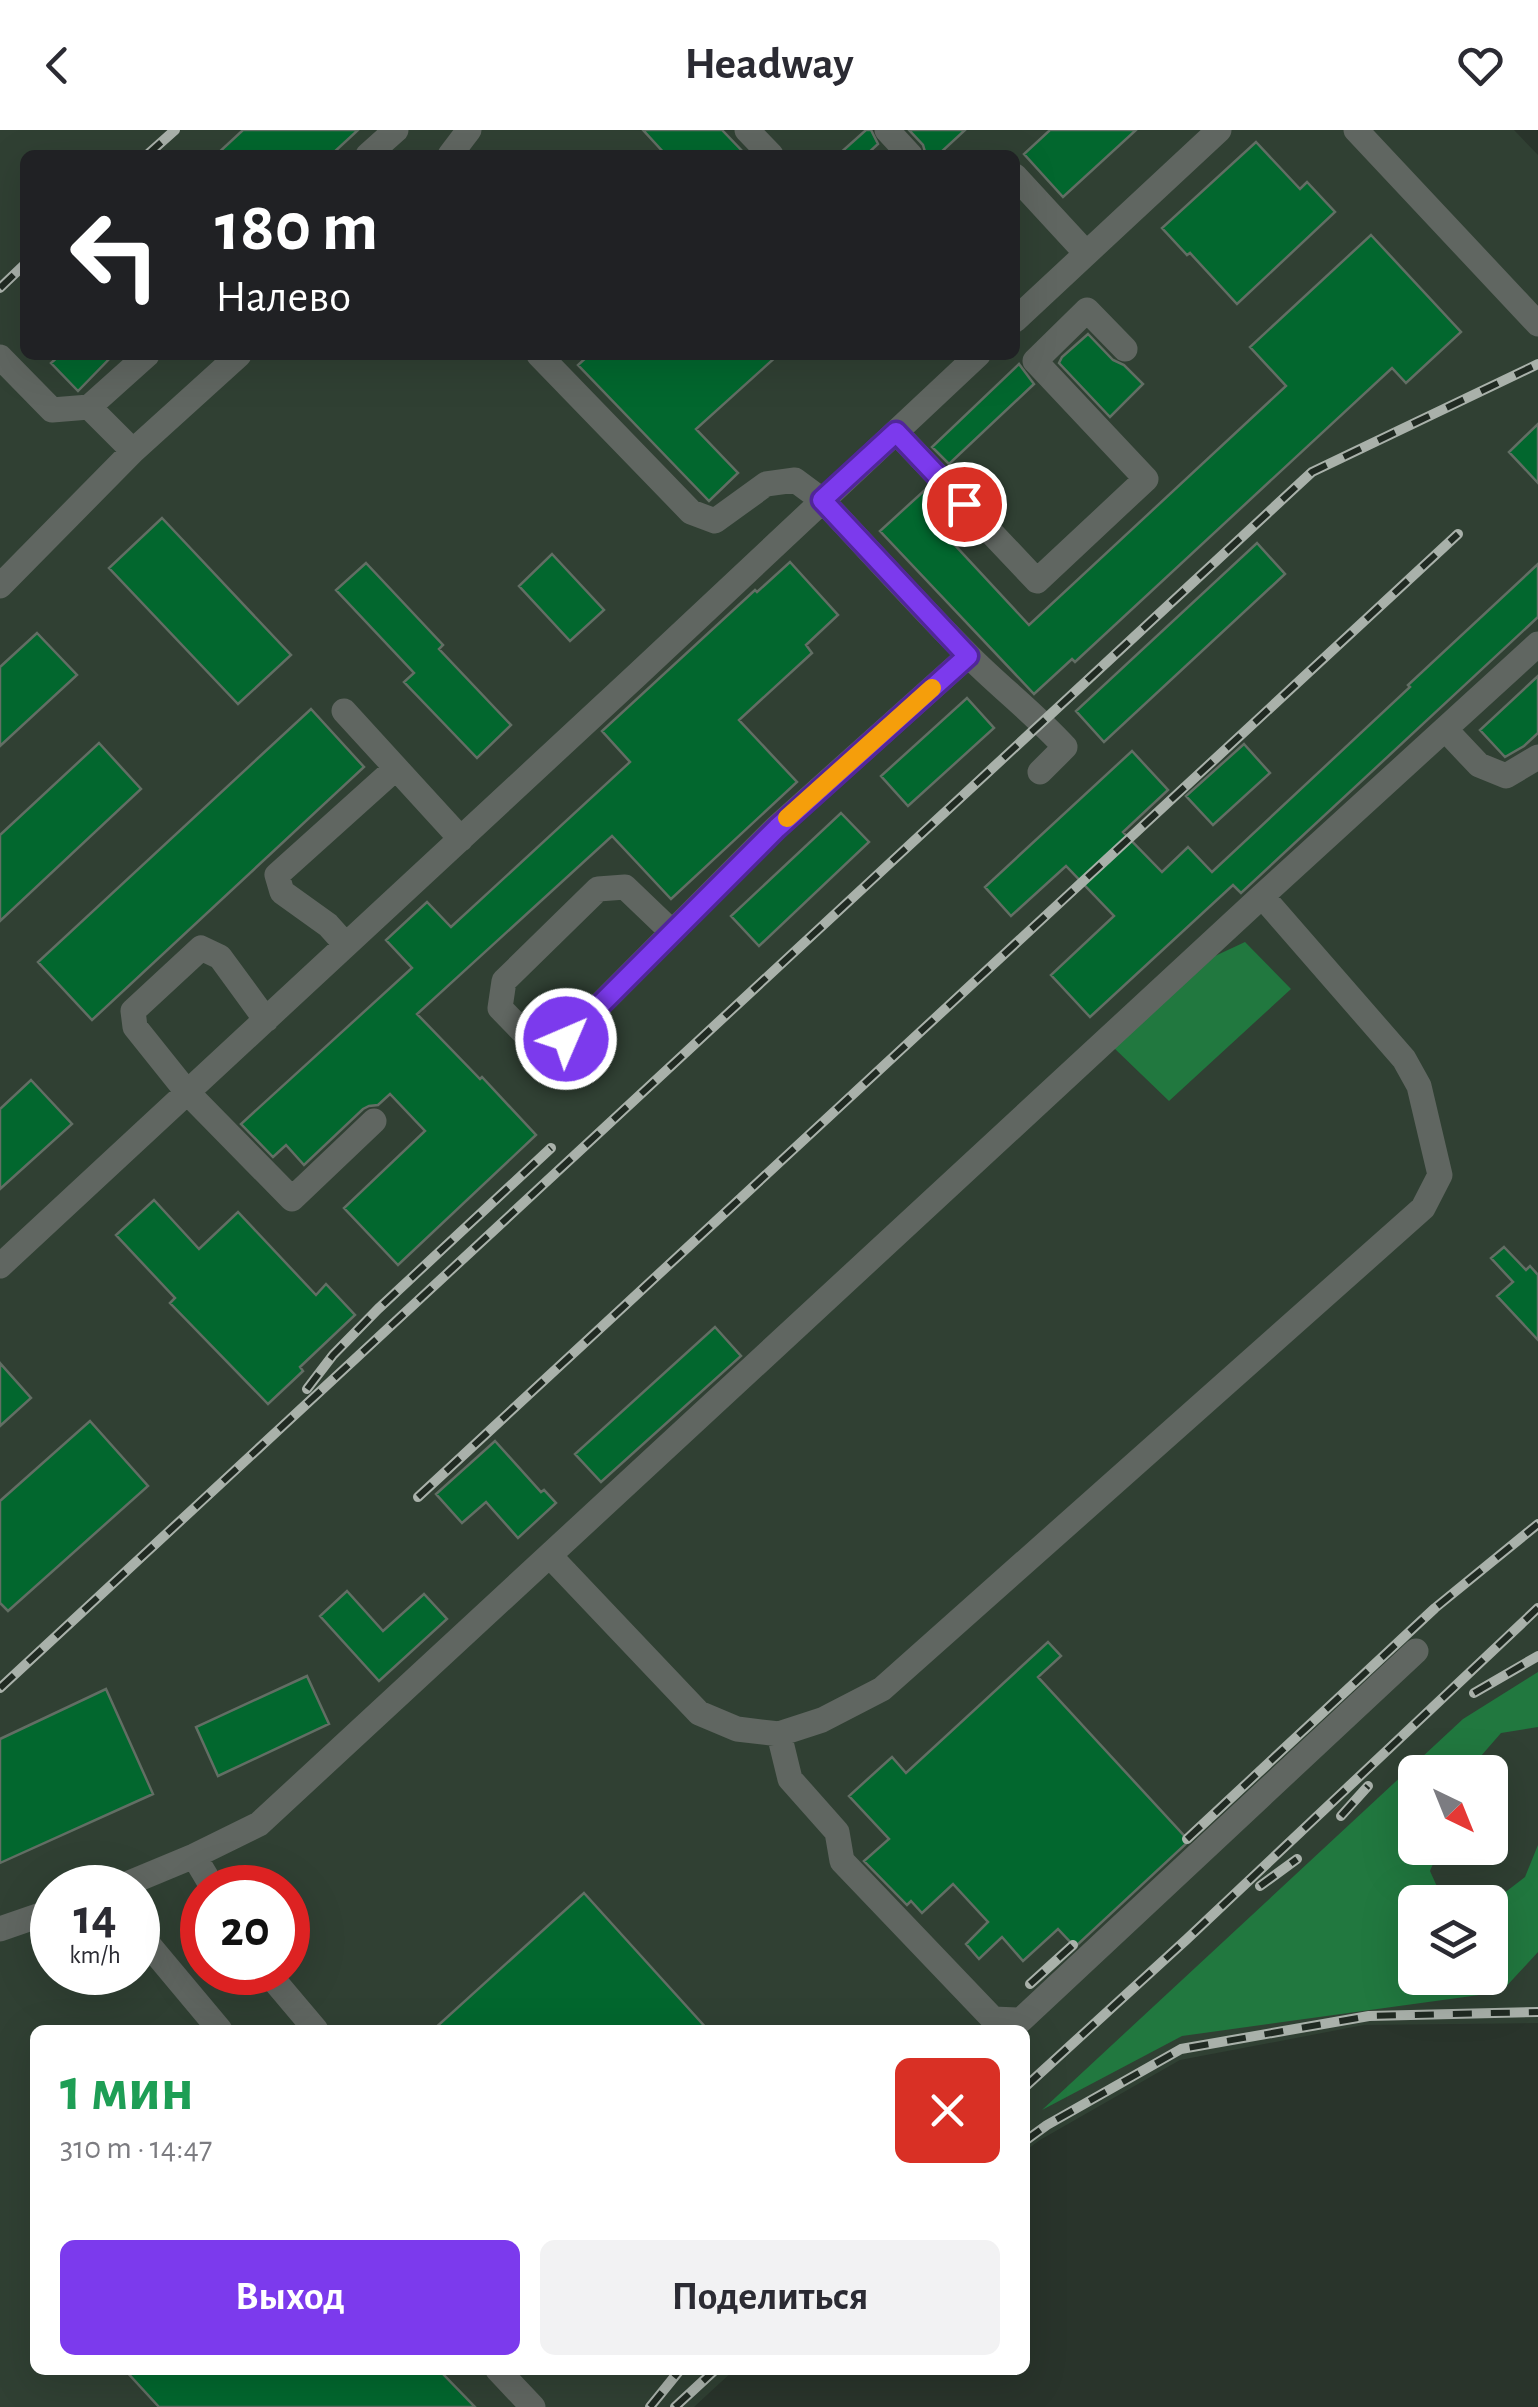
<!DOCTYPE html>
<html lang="ru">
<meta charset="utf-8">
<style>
body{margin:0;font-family:"Alegreya Sans",sans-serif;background:#f2f2f3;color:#2b2b33;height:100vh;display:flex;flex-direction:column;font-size:38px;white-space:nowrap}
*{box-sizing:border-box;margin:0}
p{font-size:32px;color:#7c7c81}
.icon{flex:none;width:55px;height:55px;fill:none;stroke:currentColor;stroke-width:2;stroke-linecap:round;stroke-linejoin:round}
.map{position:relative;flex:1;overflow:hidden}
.side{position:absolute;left:30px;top:1895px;width:1000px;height:350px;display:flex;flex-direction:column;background:#fff;border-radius:15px;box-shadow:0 10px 40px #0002}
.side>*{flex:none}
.top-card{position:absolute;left:20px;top:20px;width:1000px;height:210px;border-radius:15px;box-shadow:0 10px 40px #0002;background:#202124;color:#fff;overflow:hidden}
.needle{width:65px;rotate:137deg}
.tools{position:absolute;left:1398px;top:1625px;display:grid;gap:20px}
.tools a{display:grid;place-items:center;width:110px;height:110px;border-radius:15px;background:#fff;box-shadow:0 10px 40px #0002;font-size:50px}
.speed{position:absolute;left:30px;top:1735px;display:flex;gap:20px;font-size:50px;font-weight:700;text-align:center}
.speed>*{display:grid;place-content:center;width:130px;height:130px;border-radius:50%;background:#fff;box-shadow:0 10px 40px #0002;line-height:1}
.speed small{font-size:25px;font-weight:400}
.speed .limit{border:15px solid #d22;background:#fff;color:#111}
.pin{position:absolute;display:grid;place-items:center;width:85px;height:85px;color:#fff;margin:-42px;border:5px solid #fff;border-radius:50%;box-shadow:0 2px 10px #0007}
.me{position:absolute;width:110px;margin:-55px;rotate:45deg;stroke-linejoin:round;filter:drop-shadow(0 0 8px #0008)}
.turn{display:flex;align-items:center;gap:35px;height:210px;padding:0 30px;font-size:45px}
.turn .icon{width:130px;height:130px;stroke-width:2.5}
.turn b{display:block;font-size:70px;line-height:85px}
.round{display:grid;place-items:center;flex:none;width:105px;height:105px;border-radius:15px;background:#f2f2f3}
.summary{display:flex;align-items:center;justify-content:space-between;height:170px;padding:0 30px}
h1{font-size:60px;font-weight:700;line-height:75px;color:#1e9e55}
.primary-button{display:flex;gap:20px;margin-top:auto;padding:20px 30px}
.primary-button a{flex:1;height:115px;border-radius:15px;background:#7c3aed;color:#fff;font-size:40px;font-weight:700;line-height:115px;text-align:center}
.primary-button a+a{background:#f2f2f3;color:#2b2b33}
header{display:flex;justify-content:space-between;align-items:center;height:130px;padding:0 30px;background:#fff;font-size:45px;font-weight:700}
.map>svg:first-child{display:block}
.built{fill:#304033;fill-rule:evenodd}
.forest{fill:#21783f}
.building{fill:#02672e;stroke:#626e64;stroke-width:2.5}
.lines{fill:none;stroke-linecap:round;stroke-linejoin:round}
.minor{stroke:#606661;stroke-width:25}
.rail-casing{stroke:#a9b1aa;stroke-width:10}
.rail{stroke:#202a22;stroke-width:6;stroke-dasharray:19;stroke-linecap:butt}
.route-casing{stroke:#51269a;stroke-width:25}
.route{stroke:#7c3aed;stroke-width:18}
.slow{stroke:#f59e0b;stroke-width:18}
</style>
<header><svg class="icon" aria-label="back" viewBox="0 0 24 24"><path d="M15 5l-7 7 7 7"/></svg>Headway<svg class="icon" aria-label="heart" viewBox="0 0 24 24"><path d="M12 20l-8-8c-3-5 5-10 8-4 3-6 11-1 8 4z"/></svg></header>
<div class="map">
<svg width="1538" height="2277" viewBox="0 0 1538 2277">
<rect width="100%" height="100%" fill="#29342b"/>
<path class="built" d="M 0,0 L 1514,0 L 1538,25 L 1538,1893 L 1364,1895 L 1180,1930 L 1040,2010 L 1025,2021 L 1025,1900 L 35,1900 L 35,2240 L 734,2240 L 694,2277 L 0,2277 ZM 25,25 L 1015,25 L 1015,225 L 25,225 ZM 1415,1642 L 1490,1642 L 1490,1718 L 1415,1718 ZM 52,1758 L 138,1758 L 138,1842 L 52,1842 ZM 202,1758 L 288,1758 L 288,1842 L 202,1842 ZM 1415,1772 L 1490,1772 L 1490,1848 L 1415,1848 Z"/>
<path class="forest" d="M 1245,812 L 1291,859 L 1169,971 L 1113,917 L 1215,826 Z
M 1538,1542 L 1538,1597 L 1501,1603 L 1467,1642 L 1415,1642 L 1415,1718 L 1434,1718 L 1438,1722 L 1430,1741 L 1444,1772 L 1415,1772 L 1415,1848 L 1490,1848 L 1490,1774 L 1525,1747 L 1538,1715 L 1538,1822 L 1501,1862 L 1182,1906 L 1042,1980 L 1463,1589 Z"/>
<path class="building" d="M 243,0 L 358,0 L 331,25 L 216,25 Z
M 643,0 L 722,0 L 746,25 L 666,25 Z
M 866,0 L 871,0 L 878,14 L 866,25 L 838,25 Z
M 909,0 L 965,0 L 938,25 L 926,25 L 923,15 Z
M 1050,0 L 1136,0 L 1063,67 L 1024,24 Z
M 1256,12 L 1300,59 L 1307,52 L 1335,82 L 1237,174 L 1190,123 L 1187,125 L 1162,98 Z
M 1371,105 L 1461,202 L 1406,253 L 1392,238 L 1075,532 L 1072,529 L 1034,564 L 880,401 L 926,359 L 953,387 L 940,399 L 1029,495 L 1286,256 L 1250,217 Z
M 1088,204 L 1113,230 L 1124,235 L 1143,254 L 1110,287 L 1059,233 L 1062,227 Z
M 60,225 L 113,225 L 78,261 L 51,233 Z
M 589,225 L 778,225 L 696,299 L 738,343 L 709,371 L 578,235 Z
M 1019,234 L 1034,254 L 949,334 L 932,317 Z
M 1538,294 L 1538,353 L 1509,322 Z
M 162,388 L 291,525 L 238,574 L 109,438 Z
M 1257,413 L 1285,444 L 1104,612 L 1076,581 Z
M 552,424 L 604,480 L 570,511 L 519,456 Z
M 790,432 L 838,485 L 806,515 L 812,523 L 739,590 L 797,652 L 671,769 L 612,706 L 417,884 L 480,949 L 482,947 L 536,1005 L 398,1135 L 344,1078 L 425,1001 L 390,964 L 378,975 L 369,976 L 363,979 L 304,1035 L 286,1015 L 273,1027 L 241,994 L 412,838 L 386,810 L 427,772 L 451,797 L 630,632 L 602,601 L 755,460 L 757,462 Z
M 366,433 L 443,515 L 439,519 L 511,595 L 477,628 L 404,552 L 414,543 L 336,460 Z
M 1538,434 L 1538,487 L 1241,763 L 1233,755 L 1090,887 L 1051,845 L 1114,786 L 1066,736 L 1011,786 L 985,757 L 1132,621 L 1168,660 L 1123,702 L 1162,742 L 1188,717 L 1212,742 L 1410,557 L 1408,555 Z
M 37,503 L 77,545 L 0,616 L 0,537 Z
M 1538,546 L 1538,603 L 1524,616 L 1505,627 L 1480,600 Z
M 967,568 L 994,598 L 908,676 L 881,646 Z
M 311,579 L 364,637 L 92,890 L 38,832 Z
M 99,613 L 141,659 L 0,791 L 0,705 Z
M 1244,614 L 1270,643 L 1213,695 L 1186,666 Z
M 841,683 L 869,712 L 759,816 L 731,786 Z
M 31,950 L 72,994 L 0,1059 L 0,979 Z
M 154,1070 L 199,1119 L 238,1082 L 316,1165 L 326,1154 L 355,1185 L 300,1237 L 303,1241 L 268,1274 L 170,1173 L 175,1168 L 116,1105 Z
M 1504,1117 L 1526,1140 L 1530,1136 L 1538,1145 L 1538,1210 L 1497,1166 L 1513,1152 L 1491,1128 Z
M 715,1197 L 741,1226 L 601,1352 L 575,1324 Z
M 0,1233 L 31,1268 L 0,1296 Z
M 90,1291 L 148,1356 L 8,1481 L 0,1473 L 0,1371 Z
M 495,1311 L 541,1362 L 544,1360 L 556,1373 L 518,1408 L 486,1372 L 462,1393 L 436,1364 Z
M 347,1461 L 383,1501 L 424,1464 L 447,1489 L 379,1551 L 320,1486 Z
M 1048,1512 L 1061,1526 L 1038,1547 L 1189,1711 L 1075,1817 L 1058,1799 L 1023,1831 L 1002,1807 L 979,1829 L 966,1814 L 988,1792 L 953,1754 L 922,1783 L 911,1771 L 907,1775 L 864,1731 L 889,1709 L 849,1666 L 892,1627 L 906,1643 Z
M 307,1546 L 329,1594 L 218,1646 L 196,1597 Z
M 106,1559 L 153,1664 L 0,1733 L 0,1609 Z
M 584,1763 L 708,1900 L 433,1900 Z
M 125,2240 L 439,2240 L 475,2277 L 159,2277 Z"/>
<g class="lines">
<path class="minor" d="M 747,0 L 771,25
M 887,0 L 910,25
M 1356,0 L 1538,194
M 368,25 L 396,0
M 450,25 L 469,0
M 1015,46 L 1086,123
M 1015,190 L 1219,0
M 539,225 L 691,382 L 715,391 L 766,354 L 795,350 L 822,370 C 871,422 919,476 970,527 C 1001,558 1036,585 1065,617 L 1040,642
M 0,227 L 52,280 L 89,277 L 147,225
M 89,277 L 133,321
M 896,302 L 1037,451 L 1146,349 L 1035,231 L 1087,180 L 1125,219
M 0,456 L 133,321 L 239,225
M 344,581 L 461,709
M 1445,599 L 1479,635 L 1506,646 L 1538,627
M 672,802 L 625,757 L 598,759 L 504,851 L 500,878 L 537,916 L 566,909 L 777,697 L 968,526
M 346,815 L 328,795 L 282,762 L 277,745 L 396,638
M 266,890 L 220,827 L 201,818 L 133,881 L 135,897 L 187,962 L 292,1069 L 374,991
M 0,1136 L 637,545 L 978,225
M 550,1426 L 699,1583 L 737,1599 L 779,1604 L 822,1590 L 882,1559 L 1423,1078 L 1440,1045 L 1419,956 L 1404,929 L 1262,766
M 779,1604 L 790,1649 L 837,1702 L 842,1731 L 993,1889 L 1021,1890 L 1416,1521
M 194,1726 L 213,1758
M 117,1758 L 194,1726 L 259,1694 L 1262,766 L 1538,514
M 0,1799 L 52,1781
M 138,1802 L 220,1900
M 267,1842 L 316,1900
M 498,2240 L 533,2277"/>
<defs>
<path id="rail" d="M 147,25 L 175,0
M 0,158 L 25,134
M 307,1259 L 333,1225 L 378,1179 L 551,1018
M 418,1367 L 1458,404
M 0,1558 L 1312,342 L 1538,234
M 1474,1563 L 1538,1526
M 1341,1686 L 1368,1656
M 1187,1709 L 1435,1478 L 1538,1394
M 1260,1756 L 1297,1729
M 1030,1854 L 1073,1815
M 1025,1957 L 1187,1809 L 1538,1478
M 1025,2011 L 1047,1995 L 1181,1919 L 1369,1886 L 1538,1882
M 650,2277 L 680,2240
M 675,2277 L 715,2240"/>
</defs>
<use href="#rail" class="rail-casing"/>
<use href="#rail" class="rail"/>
</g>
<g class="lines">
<defs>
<path id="route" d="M 566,909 L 777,698 L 968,526 L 822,370 L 896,302 L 964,374"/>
</defs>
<use href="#route" class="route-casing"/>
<use href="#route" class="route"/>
<path class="slow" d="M 787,688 L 932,558"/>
</g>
</svg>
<div class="tools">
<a><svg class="needle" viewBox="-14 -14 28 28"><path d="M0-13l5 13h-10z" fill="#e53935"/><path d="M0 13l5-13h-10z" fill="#7c7c81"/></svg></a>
<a><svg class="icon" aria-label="layers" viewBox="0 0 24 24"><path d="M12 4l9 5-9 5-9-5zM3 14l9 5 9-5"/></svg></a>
</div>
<div class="speed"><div>14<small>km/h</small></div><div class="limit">20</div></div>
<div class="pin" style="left:964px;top:374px;background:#d93025"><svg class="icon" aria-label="arrive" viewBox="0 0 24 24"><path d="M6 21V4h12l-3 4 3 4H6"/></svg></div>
<svg class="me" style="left:566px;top:909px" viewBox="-20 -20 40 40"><circle r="17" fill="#7c3aed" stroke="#fff" stroke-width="3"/><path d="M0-11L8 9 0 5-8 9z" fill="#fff"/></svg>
<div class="top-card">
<div class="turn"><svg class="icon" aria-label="left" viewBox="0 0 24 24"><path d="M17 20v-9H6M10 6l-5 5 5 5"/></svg><div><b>180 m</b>Налево</div></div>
</div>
<section class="side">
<div class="summary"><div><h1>1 мин</h1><p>310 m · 14:47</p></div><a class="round" style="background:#d93025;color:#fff"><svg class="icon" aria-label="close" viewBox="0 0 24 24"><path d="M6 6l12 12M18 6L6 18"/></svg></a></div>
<div class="primary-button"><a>Выход</a><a>Поделиться</a></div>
</section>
</div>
